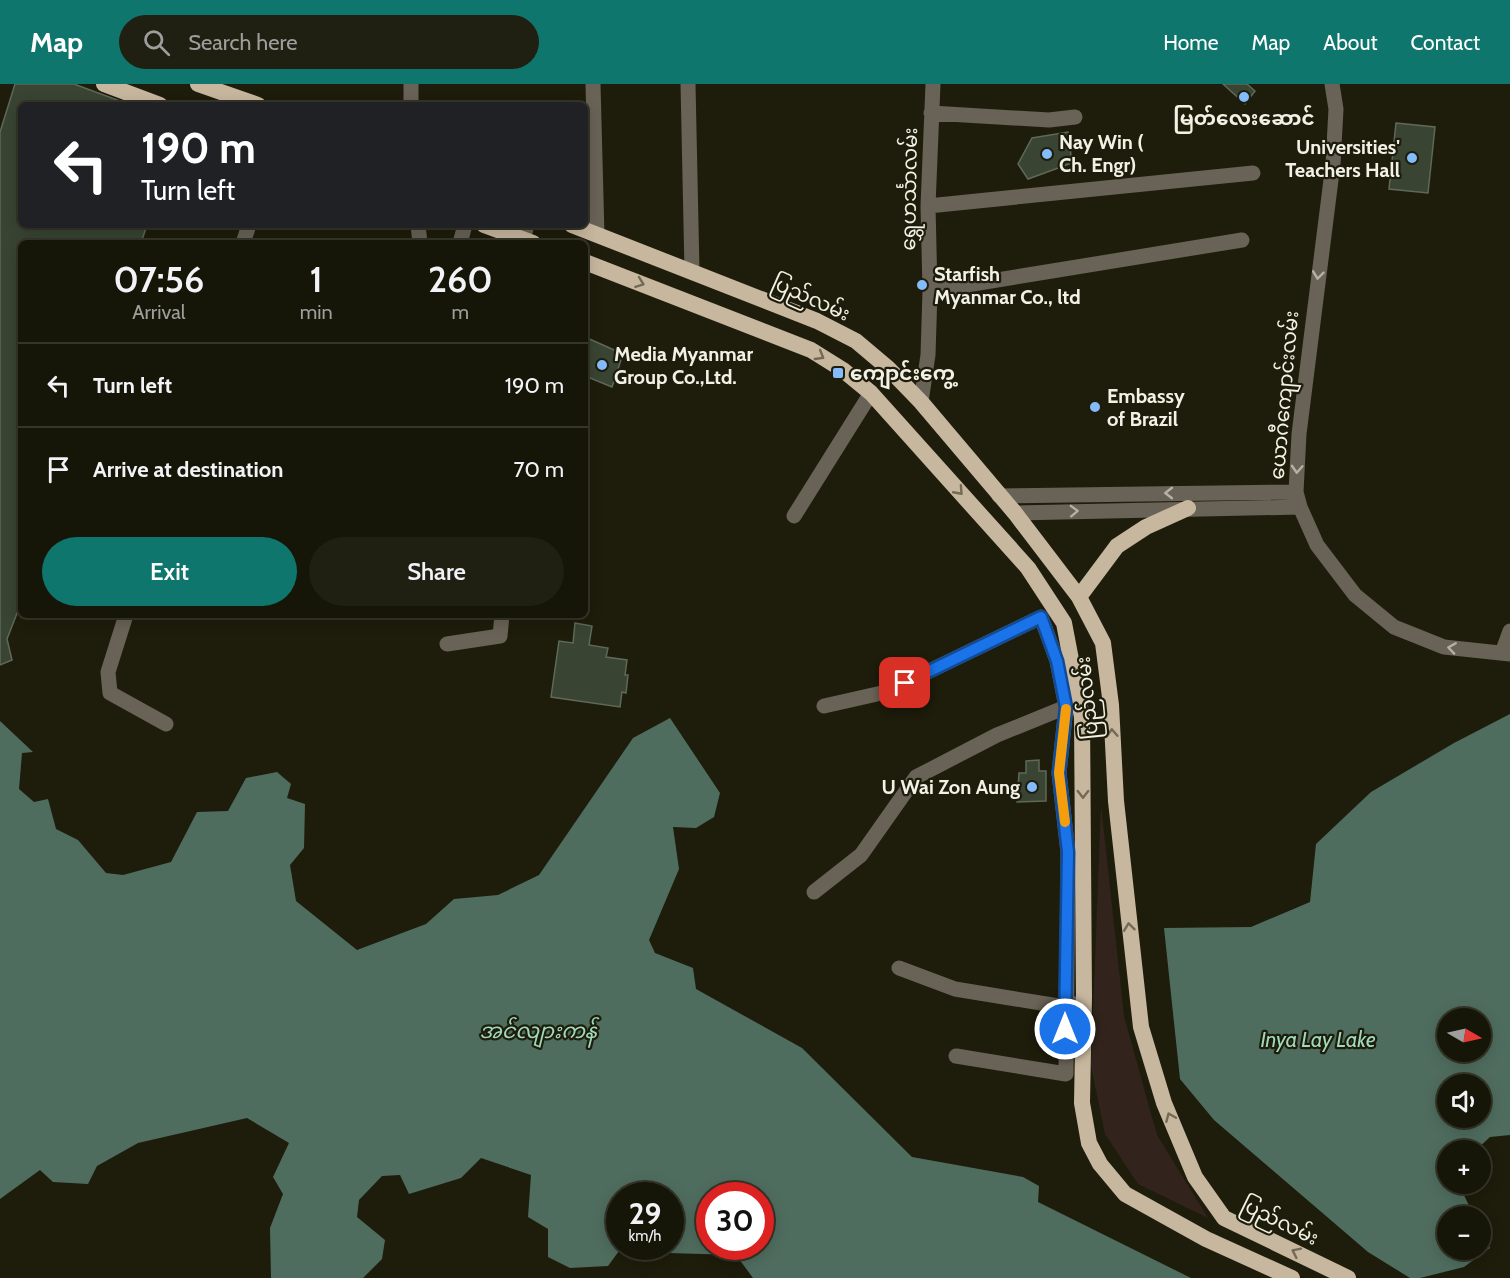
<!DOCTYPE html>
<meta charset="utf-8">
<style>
body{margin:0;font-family:Cabin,"Noto Sans Myanmar",sans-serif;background:#1f1f12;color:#f1f3f6;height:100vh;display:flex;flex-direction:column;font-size:22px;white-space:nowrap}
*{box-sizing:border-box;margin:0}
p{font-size:20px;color:#9e9f9c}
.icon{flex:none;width:33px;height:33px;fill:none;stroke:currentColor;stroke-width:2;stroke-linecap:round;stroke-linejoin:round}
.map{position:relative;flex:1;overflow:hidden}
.drawer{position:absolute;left:18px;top:156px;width:570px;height:378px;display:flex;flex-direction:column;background:#161608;border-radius:9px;box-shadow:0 3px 15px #0003,0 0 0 2px #353529}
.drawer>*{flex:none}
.hud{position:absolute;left:18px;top:18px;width:570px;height:126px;border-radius:9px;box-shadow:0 3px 15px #0003,0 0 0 2px #353529;background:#202124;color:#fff;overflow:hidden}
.needle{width:39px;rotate:99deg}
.controls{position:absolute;left:1437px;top:924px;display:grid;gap:12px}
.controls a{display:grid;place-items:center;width:54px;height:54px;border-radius:50%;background:#161608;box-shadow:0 3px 15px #0003,0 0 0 2px #353529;font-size:30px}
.speed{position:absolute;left:606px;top:1098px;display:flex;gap:12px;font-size:30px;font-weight:700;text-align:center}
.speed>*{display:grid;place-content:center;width:78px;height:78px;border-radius:50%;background:#161608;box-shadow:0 3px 15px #0003,0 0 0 2px #353529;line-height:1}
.speed small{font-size:15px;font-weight:400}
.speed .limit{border:9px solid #d22;background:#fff;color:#111}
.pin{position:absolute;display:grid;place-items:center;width:51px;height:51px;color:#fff;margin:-26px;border-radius:12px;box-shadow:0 3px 9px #0006}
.me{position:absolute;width:66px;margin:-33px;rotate:0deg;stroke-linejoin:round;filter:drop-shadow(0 0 4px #0008)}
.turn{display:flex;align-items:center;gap:21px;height:126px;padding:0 24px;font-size:27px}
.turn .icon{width:78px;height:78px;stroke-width:2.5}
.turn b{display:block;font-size:42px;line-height:51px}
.eta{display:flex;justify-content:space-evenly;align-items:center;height:102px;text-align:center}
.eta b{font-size:36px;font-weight:600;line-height:42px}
.cta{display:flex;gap:12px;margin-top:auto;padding:12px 24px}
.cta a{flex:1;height:69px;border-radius:36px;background:#0f766e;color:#fff;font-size:24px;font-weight:600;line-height:69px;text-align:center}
.cta a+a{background:#1f1f12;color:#f1f3f6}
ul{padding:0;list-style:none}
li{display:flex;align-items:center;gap:18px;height:84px;padding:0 24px;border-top:2px solid #353529}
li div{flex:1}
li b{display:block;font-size:22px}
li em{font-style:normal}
header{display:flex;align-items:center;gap:36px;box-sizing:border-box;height:84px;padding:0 30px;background:#0f766e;color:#fff}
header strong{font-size:28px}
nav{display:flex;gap:33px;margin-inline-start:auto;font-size:21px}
.search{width:420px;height:54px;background:#1f1f12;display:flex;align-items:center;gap:15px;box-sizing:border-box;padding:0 21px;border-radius:33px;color:#9e9f9c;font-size:22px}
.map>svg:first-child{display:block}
.green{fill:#32241d}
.water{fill:#4f6d5f;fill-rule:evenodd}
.building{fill:#394433;stroke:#5e6957;stroke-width:1.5}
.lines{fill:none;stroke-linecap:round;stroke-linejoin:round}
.minor{stroke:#696257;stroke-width:15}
.trunk{stroke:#c8b79f;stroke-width:16}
.oneway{stroke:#b4b1a5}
.oneway2{stroke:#736a55}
.route-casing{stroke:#114b97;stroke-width:15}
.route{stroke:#1a73e8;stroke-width:10}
.slow{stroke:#f59e0b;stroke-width:10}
.poi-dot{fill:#84bcfb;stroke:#1e1d0b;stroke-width:2}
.labels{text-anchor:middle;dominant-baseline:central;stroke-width:4.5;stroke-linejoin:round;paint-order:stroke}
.poi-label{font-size:20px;font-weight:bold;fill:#f2f1e5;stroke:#1e1d0b;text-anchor:start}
.street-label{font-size:20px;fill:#f2f1e5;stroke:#1e1d0b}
.water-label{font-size:21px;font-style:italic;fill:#9fdabe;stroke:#1e1d0b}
</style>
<header>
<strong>Map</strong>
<div class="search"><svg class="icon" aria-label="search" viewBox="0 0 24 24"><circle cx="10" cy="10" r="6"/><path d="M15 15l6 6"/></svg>Search here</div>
<nav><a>Home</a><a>Map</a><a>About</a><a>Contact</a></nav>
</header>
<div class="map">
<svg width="1510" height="1194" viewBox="0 0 1510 1194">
<rect width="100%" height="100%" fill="#1e1d0b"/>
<path class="green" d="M 1101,721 L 1124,932 L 1157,1051 L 1208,1134 L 1138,1100 L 1105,1050 L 1091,982 Z"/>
<path class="water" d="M 1510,630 L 1510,1051 L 1490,1053 L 1476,1066 L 1448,1066 L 1448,1100 L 1462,1100 L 1462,1107 L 1474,1132 L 1448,1132 L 1448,1166 L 1480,1166 L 1481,1145 L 1490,1164 L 1464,1183 L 1420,1194 L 1410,1194 L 1368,1168 L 1214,1036 L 1180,995 L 1164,844 L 1251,843 L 1310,818 L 1316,760 L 1371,708 L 1454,659 ZM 1448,934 L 1480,934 L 1480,968 L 1448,968 ZM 1448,1000 L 1480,1000 L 1480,1034 L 1448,1034 Z
M 670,634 L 720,709 L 714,733 L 696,744 L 673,743 L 679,785 L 649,856 L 655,869 L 693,884 L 696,905 L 802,964 L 912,1073 L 1023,1093 L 1039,1102 L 1038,1118 L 1191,1194 L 753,1194 L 736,1171 L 668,1169 L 663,1163 L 670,1162 L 670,1112 L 620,1112 L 620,1162 L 622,1163 L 608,1182 L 570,1184 L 548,1173 L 548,1145 L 528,1133 L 531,1091 L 481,1074 L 461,1094 L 409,1110 L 400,1091 L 382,1092 L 359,1116 L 357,1133 L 385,1156 L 382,1175 L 363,1194 L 271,1194 L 270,1144 L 283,1110 L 273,1093 L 289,1059 L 247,1034 L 138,1059 L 97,1082 L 88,1100 L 53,1098 L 40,1086 L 0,1115 L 0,637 L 33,668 L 22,669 L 19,705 L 34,718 L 48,715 L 56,745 L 78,756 L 106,789 L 123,791 L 171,778 L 197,728 L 228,727 L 246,694 L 277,688 L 291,700 L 287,714 L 305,720 L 304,764 L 290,781 L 296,817 L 357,866 L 426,840 L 454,815 L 498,811 L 539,791 L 633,654 ZM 710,1112 L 760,1112 L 760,1162 L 710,1162 Z"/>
<path class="building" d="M 15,0 L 74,0 L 128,20 L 21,21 L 21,141 L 147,141 L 141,159 L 21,159 L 21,519 L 7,555 L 12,576 L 0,581 L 0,48 Z
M 1223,0 L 1247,0 L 1255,7 L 1245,20 Z
M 1396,39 L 1435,43 L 1428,109 L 1389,105 Z
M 1068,48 L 1072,79 L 1028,95 L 1018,80 L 1032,54 Z
M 585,253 L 623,270 L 612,303 L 585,292 Z
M 575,539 L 592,542 L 589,561 L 608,564 L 606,573 L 627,576 L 625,591 L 628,591 L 626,609 L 622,608 L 620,623 L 551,613 L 559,557 L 573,559 Z
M 1039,676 L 1039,687 L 1046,687 L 1046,717 L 1017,718 L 1019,689 L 1026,689 L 1026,677 Z"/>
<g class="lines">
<path class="minor" d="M 411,0 L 411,21
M 593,0 L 597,151
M 688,0 L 692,187
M 1332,0 L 1336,25 L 1333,80 L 1299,350 L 1296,408 L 1300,423 L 1317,461 L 1355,511 L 1394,543 L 1444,563 L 1510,570
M 931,29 L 1049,36 L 1075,33
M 928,122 L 1253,89
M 418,141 L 420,159
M 243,159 L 249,141
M 460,159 L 465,141
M 522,159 L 527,141
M 930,207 L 1242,156
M 921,318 L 928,271 L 930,207 L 928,122 L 933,0
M 999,412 L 1296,408
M 1015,429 L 1300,423
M 794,432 L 871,309
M 126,531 L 108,588 L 110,609 L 166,640
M 447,560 L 500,552 L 502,531
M 1502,569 L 1510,547
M 824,622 L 886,608 L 1041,533 L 1057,577 L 1066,623 L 1059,689 L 1068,769 L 1066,990 L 956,972
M 814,808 L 861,771 L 916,693 L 997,651 L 1066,623
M 899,884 L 955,905 L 1065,923 L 1072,919"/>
<path class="trunk" d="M 104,0 L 160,21
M 198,0 L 258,21
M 484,141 L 533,159
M 572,141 L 817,237 L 856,257 L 888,284 L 921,318 L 1015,429 L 1079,513 L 1103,559 L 1111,621 L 1116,717 L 1141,943 L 1164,1019 L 1195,1093 L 1224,1134 L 1348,1194
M 585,178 L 811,266 L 843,286 L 871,309 L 1028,484 L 1064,539 L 1082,633 L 1084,913 L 1082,1019 L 1089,1059 L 1100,1080 L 1125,1110 L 1206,1155 L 1292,1194
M 1079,513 L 1117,462 L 1146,443 L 1188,424"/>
</g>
<defs><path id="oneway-chevron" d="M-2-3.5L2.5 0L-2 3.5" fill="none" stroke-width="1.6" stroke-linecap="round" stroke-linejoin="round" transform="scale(1.5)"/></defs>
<g class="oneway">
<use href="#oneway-chevron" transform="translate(1318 191) rotate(97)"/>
<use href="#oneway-chevron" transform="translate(1297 385) rotate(93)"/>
<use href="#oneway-chevron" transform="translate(1169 409) rotate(180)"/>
<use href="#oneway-chevron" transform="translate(1074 427) rotate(-2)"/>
<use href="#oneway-chevron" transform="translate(1452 564) rotate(-172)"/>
</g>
<g class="oneway2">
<use href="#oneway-chevron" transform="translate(640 199) rotate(20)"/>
<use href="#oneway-chevron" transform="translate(820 272) rotate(31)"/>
<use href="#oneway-chevron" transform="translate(959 407) rotate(48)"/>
<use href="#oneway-chevron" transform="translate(1112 649) rotate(-93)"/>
<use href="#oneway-chevron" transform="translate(1083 710) rotate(90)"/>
<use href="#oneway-chevron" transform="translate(1129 843) rotate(-97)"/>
<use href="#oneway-chevron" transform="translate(1170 1033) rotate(-113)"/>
<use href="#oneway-chevron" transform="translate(1296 1168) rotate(-154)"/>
</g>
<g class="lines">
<defs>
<path id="route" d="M 905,599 L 1041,533 L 1057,577 L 1066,623 L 1059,689 L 1068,768 L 1065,945"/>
</defs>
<use href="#route" class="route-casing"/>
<use href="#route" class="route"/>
<path class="slow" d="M 1065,738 L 1059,689 L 1066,625"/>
</g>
<g class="poi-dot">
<circle cx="1244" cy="13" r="6"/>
<circle cx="1047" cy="70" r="6"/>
<circle cx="1412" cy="74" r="6"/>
<circle cx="922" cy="201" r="6"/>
<circle cx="602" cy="281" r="6"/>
<rect x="832" y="283" width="12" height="12" rx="3"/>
<circle cx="1095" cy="323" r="6"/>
<circle cx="1032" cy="703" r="6"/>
</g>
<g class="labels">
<g class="poi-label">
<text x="1244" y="34" text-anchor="middle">မြတ်လေးဆောင်</text>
<text x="1059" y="58">Nay Win (<tspan x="1059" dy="23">Ch. Engr)</tspan></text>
<text x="1400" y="63" text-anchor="end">Universities'<tspan x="1400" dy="23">Teachers Hall</tspan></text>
<text x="934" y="190">Starfish<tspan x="934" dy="23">Myanmar Co., ltd</tspan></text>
<text x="614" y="270">Media Myanmar<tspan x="614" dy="23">Group Co.,Ltd.</tspan></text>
<text x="850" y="289">ကျောင်းကွေ့</text>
<text x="1107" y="312">Embassy<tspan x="1107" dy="23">of Brazil</tspan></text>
<text x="1020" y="703" text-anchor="end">U Wai Zon Aung</text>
</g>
<g class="street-label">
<text transform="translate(909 105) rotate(-89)">ရွှေဟင်္သာလမ်း</text>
<text transform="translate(811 214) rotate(24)">ပြည်လမ်း</text>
<text transform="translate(1284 311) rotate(-85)">ယောဂီကျောင်းလမ်း</text>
<text transform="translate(1087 614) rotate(-96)">ပြည်လမ်း</text>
<text transform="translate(1280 1137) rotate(26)">ပြည်လမ်း</text>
</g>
<g class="water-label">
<text x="538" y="946">အင်လျားကန်</text>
<text x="1318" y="955">Inya Lay Lake</text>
</g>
</g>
</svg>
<div class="controls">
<a><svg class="needle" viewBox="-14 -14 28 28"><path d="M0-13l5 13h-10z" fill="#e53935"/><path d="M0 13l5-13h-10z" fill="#9e9f9c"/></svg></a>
<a><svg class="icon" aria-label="sound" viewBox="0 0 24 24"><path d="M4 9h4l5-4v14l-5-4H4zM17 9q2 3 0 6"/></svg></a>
<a>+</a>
<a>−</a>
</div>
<div class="speed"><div>29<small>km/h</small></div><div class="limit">30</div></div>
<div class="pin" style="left:905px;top:599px;background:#d93025"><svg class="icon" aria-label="arrive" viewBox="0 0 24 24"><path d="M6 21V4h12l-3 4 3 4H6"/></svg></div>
<svg class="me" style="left:1065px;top:945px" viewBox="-20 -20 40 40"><circle r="17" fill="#1a73e8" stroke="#fff" stroke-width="3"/><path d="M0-11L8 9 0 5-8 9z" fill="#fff"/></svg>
<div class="hud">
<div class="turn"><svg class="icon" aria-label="left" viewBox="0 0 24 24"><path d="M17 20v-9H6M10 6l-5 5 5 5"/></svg><div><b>190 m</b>Turn left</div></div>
</div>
<section class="drawer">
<div class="eta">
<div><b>07:56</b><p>Arrival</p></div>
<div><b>1</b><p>min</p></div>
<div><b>260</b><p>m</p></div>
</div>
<ul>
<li><svg class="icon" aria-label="left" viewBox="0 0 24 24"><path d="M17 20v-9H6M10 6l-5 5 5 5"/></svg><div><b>Turn left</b></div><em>190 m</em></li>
<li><svg class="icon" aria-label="arrive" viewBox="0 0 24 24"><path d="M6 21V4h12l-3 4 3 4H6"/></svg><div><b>Arrive at destination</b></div><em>70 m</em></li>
</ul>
<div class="cta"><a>Exit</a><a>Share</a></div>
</section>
</div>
